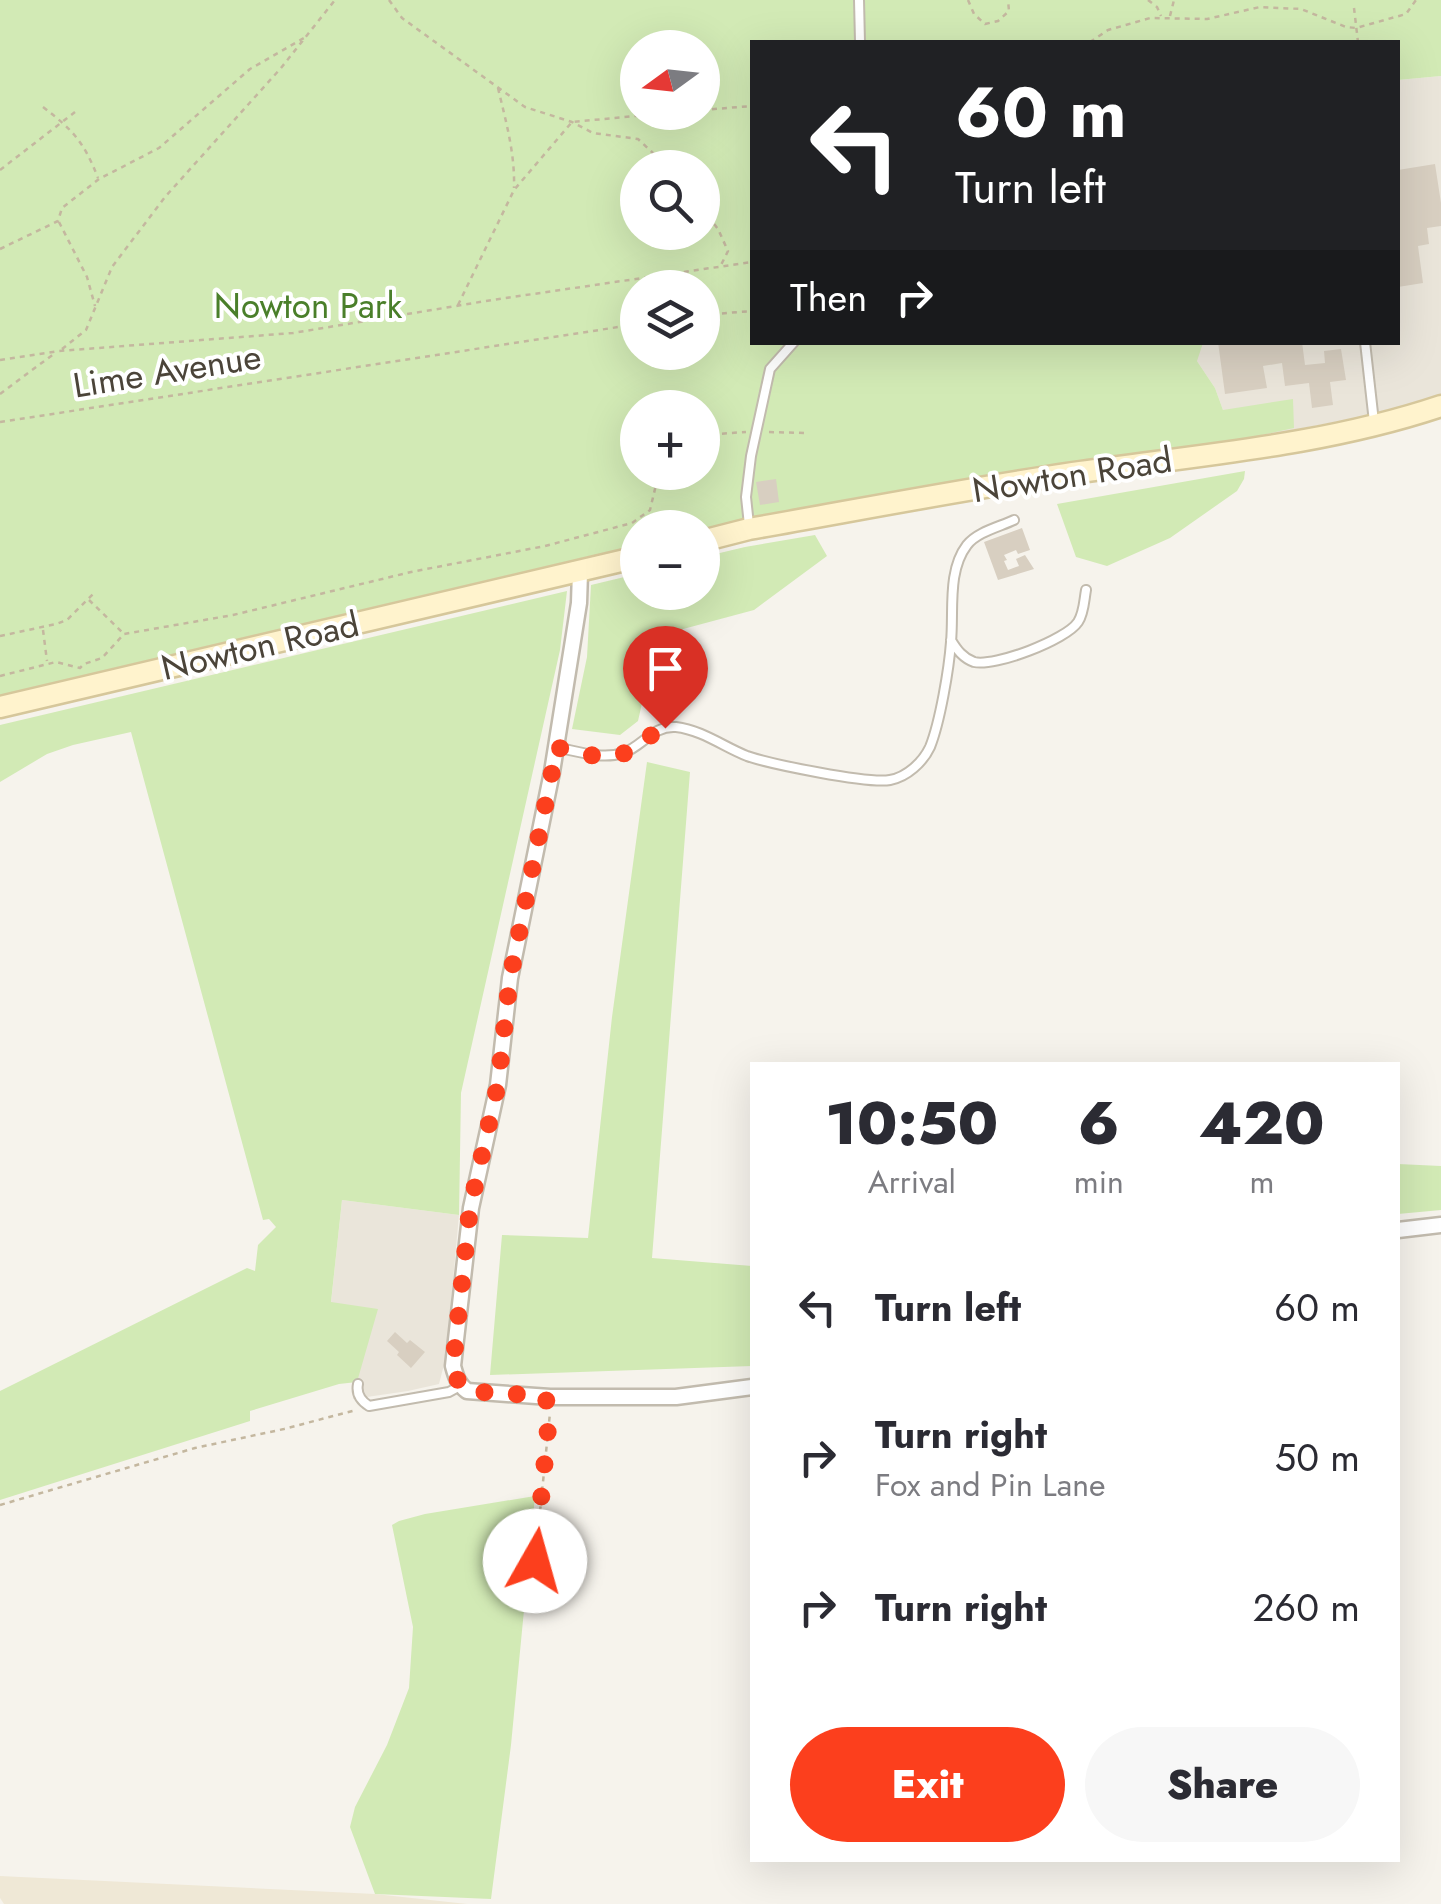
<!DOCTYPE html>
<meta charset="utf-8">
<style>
body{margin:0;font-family:Jost,sans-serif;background:#f7f7f7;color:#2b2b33;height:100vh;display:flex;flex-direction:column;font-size:38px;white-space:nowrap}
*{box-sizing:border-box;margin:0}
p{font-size:32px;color:#7c7c81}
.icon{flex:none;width:55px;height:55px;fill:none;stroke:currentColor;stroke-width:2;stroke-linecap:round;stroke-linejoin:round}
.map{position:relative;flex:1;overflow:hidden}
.drawer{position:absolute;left:750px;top:1062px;width:650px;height:800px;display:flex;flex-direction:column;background:#fff;border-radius:0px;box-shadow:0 10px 40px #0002}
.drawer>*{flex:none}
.guide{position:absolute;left:750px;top:40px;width:650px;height:305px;border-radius:0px;box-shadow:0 10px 40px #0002;background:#202124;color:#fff;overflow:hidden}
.needle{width:65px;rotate:255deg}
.buttons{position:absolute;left:620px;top:30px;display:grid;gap:20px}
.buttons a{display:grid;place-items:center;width:100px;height:100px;border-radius:50%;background:#fff;box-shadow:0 10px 40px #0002;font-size:50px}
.pin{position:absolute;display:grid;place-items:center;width:85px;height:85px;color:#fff;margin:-102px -42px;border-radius:50% 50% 50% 0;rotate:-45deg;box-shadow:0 0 10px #0007}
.pin .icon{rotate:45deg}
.me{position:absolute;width:110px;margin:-55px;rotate:7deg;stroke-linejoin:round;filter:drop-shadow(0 0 8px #0008)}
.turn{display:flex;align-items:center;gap:35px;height:210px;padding:0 40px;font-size:45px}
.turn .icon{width:130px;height:130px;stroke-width:2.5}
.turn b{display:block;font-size:70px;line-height:85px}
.then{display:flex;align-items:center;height:95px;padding:0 40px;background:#0003;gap:20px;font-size:38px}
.eta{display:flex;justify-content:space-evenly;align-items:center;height:170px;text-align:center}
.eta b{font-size:60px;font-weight:800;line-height:70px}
.action{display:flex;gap:20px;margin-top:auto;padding:20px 40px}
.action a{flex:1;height:115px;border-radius:60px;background:#fc3f1d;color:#fff;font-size:40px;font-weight:800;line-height:115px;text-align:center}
.action a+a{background:#f7f7f7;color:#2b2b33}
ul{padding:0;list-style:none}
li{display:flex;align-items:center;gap:30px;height:150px;padding:0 40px}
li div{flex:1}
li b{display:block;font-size:38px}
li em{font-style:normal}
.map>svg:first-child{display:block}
.residential{fill:#eae5da}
.education{fill:#efe8d6}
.green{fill:#d2eab5;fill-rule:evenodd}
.building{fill:#d8cfc1}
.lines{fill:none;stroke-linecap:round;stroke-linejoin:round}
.lane-casing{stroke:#c2bbae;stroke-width:12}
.street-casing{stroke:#c2bbae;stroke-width:19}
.secondary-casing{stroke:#d6c79b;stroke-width:25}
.path{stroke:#c4b79f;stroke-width:2.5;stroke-dasharray:5 5;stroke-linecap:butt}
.lane{stroke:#fff;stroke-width:8}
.street{stroke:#fff;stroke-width:14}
.secondary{stroke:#fff3cd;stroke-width:20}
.route{stroke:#fc3f1d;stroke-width:18;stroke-dasharray:0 32.4}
.labels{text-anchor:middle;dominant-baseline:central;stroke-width:8;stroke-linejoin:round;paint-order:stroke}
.park-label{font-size:35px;fill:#4a7f2a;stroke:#fff}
.street-label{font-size:35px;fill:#4b4439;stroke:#fff}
</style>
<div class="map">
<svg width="1441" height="1904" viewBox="0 0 1441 1904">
<rect width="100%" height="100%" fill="#f6f3ec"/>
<path class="residential" d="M 1441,76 L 1441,396 L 1387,412 L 1230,442 L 1223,410 L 1215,388 L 1197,361 L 1196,343 L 1398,342 L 1398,80 Z
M 342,1200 L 459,1215 L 446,1357 L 439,1384 L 408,1391 L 353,1399 L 357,1382 L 331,1303 Z"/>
<path class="education" d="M 0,1876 L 375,1894 L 467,1904 L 4,1904 L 0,1898 Z"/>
<path class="green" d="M 0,0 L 1441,0 L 1441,76 L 1398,80 L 1398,42 L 752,42 L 752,342 L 1203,343 L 1197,361 L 1215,388 L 1223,410 L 1293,399 L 1294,428 L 1230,442 L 779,512 L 703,529 L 638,528 L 637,545 L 0,695 ZM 638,48 L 702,48 L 702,112 L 638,112 ZM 638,168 L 702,168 L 702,232 L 638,232 ZM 638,288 L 702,288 L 702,352 L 638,352 ZM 638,408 L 702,408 L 702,472 L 638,472 Z
M 1245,471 L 1244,479 L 1237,491 L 1170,538 L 1107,566 L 1076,557 L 1057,504 Z
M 815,535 L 827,556 L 754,610 L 657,636 L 638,721 L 620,735 L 572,729 L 587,657 L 591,585 L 637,574 L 638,592 L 702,592 L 703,557 L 745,547 Z
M 567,591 L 560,650 L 461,1093 L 459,1215 L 342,1200 L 331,1302 L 378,1309 L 357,1382 L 339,1384 L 250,1411 L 250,1421 L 0,1500 L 0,1391 L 247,1268 L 255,1271 L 258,1245 L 276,1227 L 269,1219 L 263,1220 L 131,732 L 73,745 L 47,754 L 0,782 L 0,725 Z
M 647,762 L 690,772 L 652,1258 L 752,1266 L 752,1366 L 490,1375 L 502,1235 L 588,1238 L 612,1017 Z
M 1398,1164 L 1441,1166 L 1441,1210 L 1398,1214 Z
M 535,1496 L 511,1745 L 491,1899 L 375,1894 L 350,1827 L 355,1807 L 387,1745 L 409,1688 L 413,1627 L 392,1525 L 399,1521 L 425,1514 Z"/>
<path class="building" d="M 1435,164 L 1441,203 L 1441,226 L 1427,228 L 1429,244 L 1418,246 L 1423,283 L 1398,287 L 1398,170 Z
M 1218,342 L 1302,342 L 1305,365 L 1325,363 L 1324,351 L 1341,349 L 1346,380 L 1330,382 L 1333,405 L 1312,408 L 1309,383 L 1285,386 L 1282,363 L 1263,366 L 1267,388 L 1225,394 Z
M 776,479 L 779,502 L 760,505 L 756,482 Z
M 1022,528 L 1030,550 L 1018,554 L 1016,550 L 1004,555 L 1007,560 L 1004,561 L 1008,570 L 1019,566 L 1016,559 L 1025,555 L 1034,569 L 998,580 L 984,542 Z
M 395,1332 L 407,1343 L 410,1340 L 425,1352 L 411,1368 L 397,1355 L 399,1352 L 387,1341 Z"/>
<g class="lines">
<defs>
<path id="lane" d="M 859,0 L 860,42
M 1365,342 L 1374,422
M 749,525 L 746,497 L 751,456 L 770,369 L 794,342
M 951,640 C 957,650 963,658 974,662 C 995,667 1066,640 1078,622 C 1084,613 1084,601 1086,590
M 555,747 C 577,751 601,760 623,753 C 642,747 653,725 676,727 C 702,730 724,747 747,756 C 770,764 868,784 890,780 C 907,777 923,762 930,747 C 940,722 949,669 951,642 C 954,611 947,571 967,545 C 977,532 999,527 1014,520
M 358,1384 C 356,1394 361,1401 369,1406 L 449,1392 L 460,1386"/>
<path id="street" d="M 580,572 L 579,603 L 552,772 L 510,978 L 498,1085 L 471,1208 L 453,1366 C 456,1377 458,1384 467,1391 L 550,1397 L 676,1397 L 752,1387
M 1398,1230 L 1441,1225"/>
<path id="secondary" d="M 702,541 L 749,529 C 857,510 965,489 1073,473 C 1197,455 1322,446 1441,406
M 0,707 L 638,557"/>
</defs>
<use href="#lane" class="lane-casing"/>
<use href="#street" class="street-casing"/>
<use href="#secondary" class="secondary-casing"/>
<path class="path" d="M 389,0 L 402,18 L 525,107 L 572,122 L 593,133 L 638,139 L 669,168
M 968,0 L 974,14 L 985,24 L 998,21 L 1009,11 L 1008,0
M 1148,0 L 1157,7 L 1161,16
M 1354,8 L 1358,42
M 1170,16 L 1174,0
M 1090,42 L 1108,30 L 1150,18 L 1207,19 L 1260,7 L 1301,9 L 1346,27 L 1356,28 L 1406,14 L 1416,0
M 498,88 C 506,122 515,153 514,188
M 43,107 C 73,130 84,142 98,178
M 702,110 L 752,106
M 0,170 L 75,112
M 702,208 L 718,229 L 728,251 L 721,265
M 59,222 L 87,277 L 95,306
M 0,249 L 58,221 L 62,208 L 99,179 L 159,148 L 250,69 L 304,38
M 458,305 L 514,190 L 572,122 L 678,112
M 702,315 L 752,311
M 62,349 L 86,330 L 112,267 L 165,197 L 281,68 L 335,0
M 0,360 L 59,351 L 293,333 L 492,300 L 752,262
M 0,394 L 55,353
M 0,422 L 638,324
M 769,432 L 807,433
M 702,435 L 746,432
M 89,600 L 123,633
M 43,630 L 47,661
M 0,636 L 56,624 L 67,620 L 94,593
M 0,676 L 56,662 L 80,668 L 84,664 L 102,658 L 124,634 L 233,615 L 411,572 L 545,546 L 632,523 L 650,510 L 659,472
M 0,1505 L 195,1448 L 284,1429 L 356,1410
M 535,1561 L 550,1413"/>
<use href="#lane" class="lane"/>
<use href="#street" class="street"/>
<use href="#secondary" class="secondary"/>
</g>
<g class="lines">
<path class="route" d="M 535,1561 L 550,1408 L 544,1396 L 467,1391 C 458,1384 456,1377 453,1366 L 470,1208 L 498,1084 L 510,978 L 552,772 L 555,747 C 578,752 607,763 629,751 C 642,743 650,734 665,728"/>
</g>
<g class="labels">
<g class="park-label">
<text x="308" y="306">Nowton Park</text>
</g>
<g class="street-label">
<text transform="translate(167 371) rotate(-9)">Lime Avenue</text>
<text transform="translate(1072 475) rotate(-9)">Nowton Road</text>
<text transform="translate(260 646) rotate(-13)">Nowton Road</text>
</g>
</g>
</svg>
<div class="buttons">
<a><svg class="needle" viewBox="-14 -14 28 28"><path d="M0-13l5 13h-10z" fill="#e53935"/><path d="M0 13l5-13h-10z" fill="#7c7c81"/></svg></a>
<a><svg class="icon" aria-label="search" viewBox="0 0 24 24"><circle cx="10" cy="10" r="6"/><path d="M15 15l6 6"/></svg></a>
<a><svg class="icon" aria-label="layers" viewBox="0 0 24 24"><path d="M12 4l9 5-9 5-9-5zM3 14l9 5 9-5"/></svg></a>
<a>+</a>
<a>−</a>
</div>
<div class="pin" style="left:665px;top:728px;background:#d93025"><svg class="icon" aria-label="arrive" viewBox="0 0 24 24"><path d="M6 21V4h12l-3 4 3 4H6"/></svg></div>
<svg class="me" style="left:535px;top:1561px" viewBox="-20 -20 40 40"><circle r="19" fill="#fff"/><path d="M0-13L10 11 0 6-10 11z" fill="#fc3f1d"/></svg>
<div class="guide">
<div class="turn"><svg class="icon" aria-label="left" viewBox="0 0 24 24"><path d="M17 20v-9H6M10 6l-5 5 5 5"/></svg><div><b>60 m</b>Turn left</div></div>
<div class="then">Then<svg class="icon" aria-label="right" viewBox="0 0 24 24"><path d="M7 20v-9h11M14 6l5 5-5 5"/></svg></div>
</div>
<section class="drawer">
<div class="eta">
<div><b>10:50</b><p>Arrival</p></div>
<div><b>6</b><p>min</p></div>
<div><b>420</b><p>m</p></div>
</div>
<ul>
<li><svg class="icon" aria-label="left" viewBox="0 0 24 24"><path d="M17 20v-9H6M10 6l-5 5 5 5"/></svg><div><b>Turn left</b></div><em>60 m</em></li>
<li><svg class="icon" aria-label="right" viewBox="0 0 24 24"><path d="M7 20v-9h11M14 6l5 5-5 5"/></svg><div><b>Turn right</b><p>Fox and Pin Lane</p></div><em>50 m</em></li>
<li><svg class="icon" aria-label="right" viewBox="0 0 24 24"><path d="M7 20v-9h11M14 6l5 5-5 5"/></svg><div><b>Turn right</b></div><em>260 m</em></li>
</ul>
<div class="action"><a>Exit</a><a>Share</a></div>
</section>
</div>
